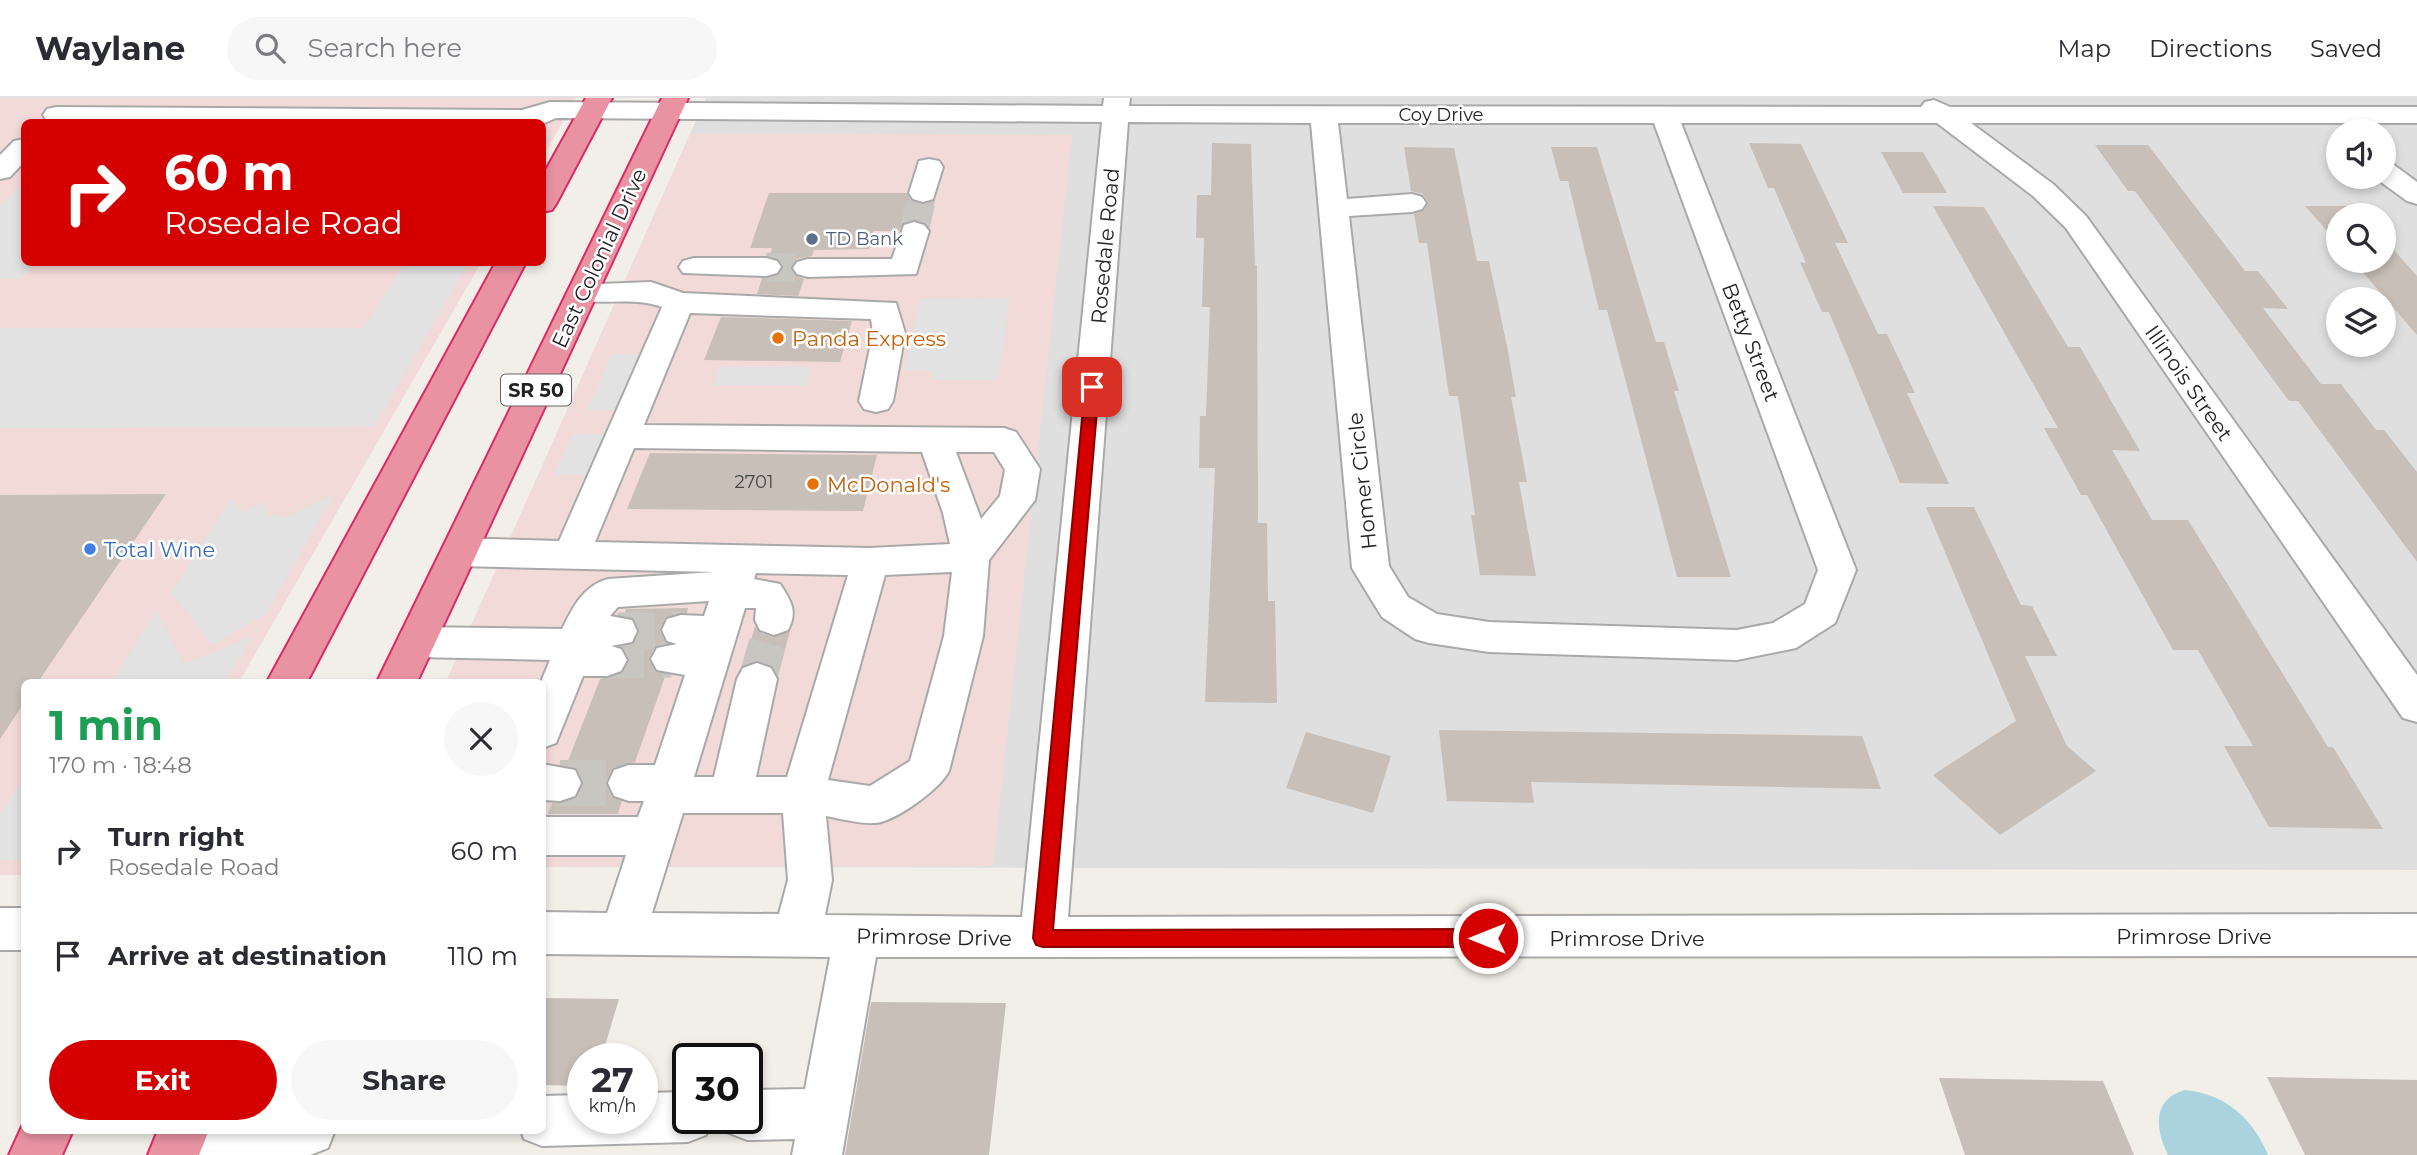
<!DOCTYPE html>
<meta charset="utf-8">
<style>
body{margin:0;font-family:Montserrat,sans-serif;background:#f7f7f7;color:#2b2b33;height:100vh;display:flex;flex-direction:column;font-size:26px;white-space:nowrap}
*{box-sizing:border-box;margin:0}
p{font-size:23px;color:#7c7c81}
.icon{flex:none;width:38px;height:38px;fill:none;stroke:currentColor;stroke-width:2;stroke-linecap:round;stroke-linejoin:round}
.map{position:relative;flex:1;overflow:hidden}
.sheet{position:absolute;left:21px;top:581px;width:525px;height:455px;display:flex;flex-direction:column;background:#fff;border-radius:10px;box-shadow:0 4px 10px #0003}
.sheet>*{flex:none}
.top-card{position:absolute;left:21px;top:21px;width:525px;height:147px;border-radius:10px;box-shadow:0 4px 10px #0003;background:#d40000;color:#fff;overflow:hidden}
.controls{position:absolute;left:2326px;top:21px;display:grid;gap:14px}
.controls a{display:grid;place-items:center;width:70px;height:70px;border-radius:50%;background:#fff;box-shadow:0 4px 10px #0003;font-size:35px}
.speed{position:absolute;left:567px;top:945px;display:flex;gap:14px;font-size:35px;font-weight:700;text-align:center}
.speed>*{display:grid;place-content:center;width:91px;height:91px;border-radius:50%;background:#fff;box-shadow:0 4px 10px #0003;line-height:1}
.speed small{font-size:18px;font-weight:400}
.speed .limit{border:4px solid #111;border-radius:10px;background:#fff;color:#111}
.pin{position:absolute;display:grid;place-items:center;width:60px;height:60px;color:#fff;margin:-30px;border-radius:14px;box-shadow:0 4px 10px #0006}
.me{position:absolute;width:77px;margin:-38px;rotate:270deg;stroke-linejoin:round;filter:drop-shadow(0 0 5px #0008)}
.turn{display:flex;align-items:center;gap:24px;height:147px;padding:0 28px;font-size:32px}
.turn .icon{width:91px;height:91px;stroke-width:2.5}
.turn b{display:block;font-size:49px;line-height:60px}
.round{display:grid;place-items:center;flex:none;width:74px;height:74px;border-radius:37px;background:#f7f7f7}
.headline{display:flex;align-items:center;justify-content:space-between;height:119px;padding:0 28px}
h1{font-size:42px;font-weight:700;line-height:52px;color:#1e9e55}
.action{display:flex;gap:14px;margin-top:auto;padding:14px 28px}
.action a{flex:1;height:80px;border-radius:42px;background:#d40000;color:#fff;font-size:28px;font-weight:700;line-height:80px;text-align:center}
.action a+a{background:#f7f7f7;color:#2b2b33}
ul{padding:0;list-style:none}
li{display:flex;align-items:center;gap:21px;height:105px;padding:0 28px}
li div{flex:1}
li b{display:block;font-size:26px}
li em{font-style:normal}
header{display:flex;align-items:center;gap:42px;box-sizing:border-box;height:98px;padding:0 35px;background:#fff;border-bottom:2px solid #e1e1e2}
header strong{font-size:33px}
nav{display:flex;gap:38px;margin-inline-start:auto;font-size:24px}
.search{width:490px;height:63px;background:#f7f7f7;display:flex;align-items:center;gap:18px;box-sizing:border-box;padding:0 24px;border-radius:38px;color:#7c7c81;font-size:26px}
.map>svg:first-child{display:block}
.residential{fill:#e0dfdf;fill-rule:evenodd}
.commercial{fill:#f2dad9}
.parking{fill:#e2e2e2}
.water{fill:#aad3df}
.building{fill:#c7bfb8}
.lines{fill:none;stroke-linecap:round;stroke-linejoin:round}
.minor-tunnel-far2{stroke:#c8c6c1;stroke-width:29;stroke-dasharray:29 15;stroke-linecap:butt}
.minor-tunnel-far1{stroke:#c8c6c1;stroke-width:37;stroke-dasharray:37 18;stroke-linecap:butt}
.minor-tunnel{stroke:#c8c6c1;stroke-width:46;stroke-dasharray:46 23;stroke-linecap:butt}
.minor-casing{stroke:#a9a9a9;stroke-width:4}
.highway-casing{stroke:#dc2a67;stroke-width:4}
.minor{fill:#fff;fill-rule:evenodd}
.highway{fill:#e892a2;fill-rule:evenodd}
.route{fill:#d40000;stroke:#8a0000;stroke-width:2}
.service-dot{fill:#5c6f8a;stroke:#fff;stroke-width:2.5}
.food-dot{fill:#e8710a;stroke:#fff;stroke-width:2.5}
.shop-dot{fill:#3f7fe0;stroke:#fff;stroke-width:2.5}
.labels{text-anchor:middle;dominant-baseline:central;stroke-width:5;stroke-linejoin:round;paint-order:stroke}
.far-street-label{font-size:18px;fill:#222;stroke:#fff}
.far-service-label{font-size:18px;fill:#4e5e75;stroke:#fff;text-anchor:start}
.number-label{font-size:18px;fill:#4b4948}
.shield{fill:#fff;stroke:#646464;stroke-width:2}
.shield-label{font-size:19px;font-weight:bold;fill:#222}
.street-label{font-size:21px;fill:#222;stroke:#fff}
.food-label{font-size:21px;fill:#c56008;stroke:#fff;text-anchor:start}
.shop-label{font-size:21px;fill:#366cbe;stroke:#fff;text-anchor:start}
</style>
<header>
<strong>Waylane</strong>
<div class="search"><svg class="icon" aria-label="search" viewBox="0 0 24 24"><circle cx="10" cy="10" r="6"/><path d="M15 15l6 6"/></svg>Search here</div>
<nav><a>Map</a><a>Directions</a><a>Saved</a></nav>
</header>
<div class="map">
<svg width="2417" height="1057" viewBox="0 0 2417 1057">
<rect width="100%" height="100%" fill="#f2efe9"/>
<path class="residential" d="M 706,0 L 2417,0 L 2417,772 L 543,769 L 542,584 L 446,584 ZM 2338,33 L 2384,33 L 2384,79 L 2338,79 ZM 2338,117 L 2384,117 L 2384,163 L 2338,163 ZM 2338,201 L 2384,201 L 2384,247 L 2338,247 Z"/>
<path class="commercial" d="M 0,0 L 576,0 L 543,59 L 542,24 L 24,24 L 24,164 L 481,165 L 239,584 L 24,584 L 24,777 L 0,777 Z
M 691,35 L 1072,37 L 993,768 L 543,769 L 542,584 L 446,584 Z"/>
<path class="parking" d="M 24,84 L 24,164 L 36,165 L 21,181 L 0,181 L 0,109 Z
M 405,165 L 468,165 L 374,329 L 0,330 L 0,230 L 364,230 Z
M 1010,200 L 998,282 L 932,282 L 933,273 L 904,273 L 920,201 Z
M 612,256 L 643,256 L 620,312 L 588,312 Z
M 719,269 L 811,269 L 806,287 L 713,287 Z
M 573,336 L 605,336 L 587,377 L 554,377 Z
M 334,396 L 266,516 L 212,547 L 172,495 L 231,400 L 243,414 L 262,404 L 268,417 L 288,419 Z
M 156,513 L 184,566 L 253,538 L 225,584 L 112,584 Z
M 21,684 L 24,684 L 24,762 L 0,762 L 0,716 Z"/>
<path class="water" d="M 2185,992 C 2226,996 2253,1021 2268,1057 L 2168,1057 C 2155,1031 2152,1001 2185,992 Z"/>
<path class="building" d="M 1212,45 L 1251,46 L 1255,167 L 1257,167 L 1258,425 L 1267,425 L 1268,503 L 1275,503 L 1277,605 L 1205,604 L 1215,370 L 1199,370 L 1200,318 L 1206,318 L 1210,209 L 1202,209 L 1204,140 L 1196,140 L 1197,97 L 1211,97 Z
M 1749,45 L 1801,46 L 1848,145 L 1835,145 L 1878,236 L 1887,236 L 1915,295 L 1907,295 L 1949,386 L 1900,385 L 1829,214 L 1822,214 L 1800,164 L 1806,165 L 1774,90 L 1768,90 Z
M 2095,47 L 2148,47 L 2245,173 L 2258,173 L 2288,211 L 2263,210 L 2321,286 L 2341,286 L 2376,332 L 2384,332 L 2417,374 L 2417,464 L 2298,303 L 2289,303 L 2135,93 L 2128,93 Z
M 1404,49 L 1454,50 L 1477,163 L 1489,163 L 1507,248 L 1516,299 L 1511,299 L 1527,384 L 1519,384 L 1536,478 L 1480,477 L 1471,417 L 1475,417 L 1458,298 L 1449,298 L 1427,145 L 1419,145 L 1414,116 L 1424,112 L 1428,104 L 1423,96 L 1411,93 Z
M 1551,49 L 1597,49 L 1656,244 L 1664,244 L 1679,293 L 1674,293 L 1731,479 L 1677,479 L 1607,212 L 1599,212 L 1568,83 L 1560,83 Z
M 1881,54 L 1923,54 L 1947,95 L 1903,95 Z
M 769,95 L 907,95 L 911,102 L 922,107 L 935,102 L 929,129 L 913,121 L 903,124 L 899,133 L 874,133 L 869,151 L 814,152 L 812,158 L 796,161 L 791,169 L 795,177 L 804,181 L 798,198 L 757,196 L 762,180 L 778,178 L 783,170 L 779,162 L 770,158 L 772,150 L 750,150 Z
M 1933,108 L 1984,109 L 2068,249 L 2080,249 L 2140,353 L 2112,352 L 2152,422 L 2188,422 L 2328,649 L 2333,649 L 2383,731 L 2269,729 L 2224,648 L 2253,648 L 2198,552 L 2173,552 L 2087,397 L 2081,397 L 2044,330 L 2058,330 Z
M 2305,108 L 2354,108 L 2362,117 L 2338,117 L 2338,145 Z
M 2384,141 L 2417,178 L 2417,237 L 2353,163 L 2384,163 Z
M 721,219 L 852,223 L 840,264 L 704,262 Z
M 650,355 L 877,357 L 863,413 L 627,411 Z
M 166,396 L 38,584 L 24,584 L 24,605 L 0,641 L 0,397 Z
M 1926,409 L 1974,409 L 2021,507 L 2032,508 L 2057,558 L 2025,558 L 2067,648 L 2096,673 L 2000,737 L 1933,677 L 2016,623 Z
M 688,510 L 687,515 L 665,520 L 660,533 L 666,545 L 655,549 L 649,560 L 655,573 L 666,576 L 635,664 L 613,670 L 606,684 L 612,699 L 622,703 L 618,716 L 548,716 L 552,705 L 576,700 L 583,686 L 577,671 L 566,668 L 600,581 L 622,575 L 629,563 L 622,549 L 634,545 L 639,532 L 634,521 L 623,518 L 626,511 Z
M 755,528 L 759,534 L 773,539 L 790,533 L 778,578 L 772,568 L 758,563 L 744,567 Z
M 1439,632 L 1862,638 L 1881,691 L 1531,684 L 1534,705 L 1447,703 Z
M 1306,634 L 1391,658 L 1373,715 L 1286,690 Z
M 542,900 L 619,901 L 601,961 L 583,961 L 583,988 L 542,987 Z
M 871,904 L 1006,905 L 989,1057 L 845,1057 Z
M 2267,979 L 2417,982 L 2417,1057 L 2305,1057 Z
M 1939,980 L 2103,983 L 2134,1057 L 1965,1057 Z"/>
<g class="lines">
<path class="minor-tunnel-far2" d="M 914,133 L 923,95
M 766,169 L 808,170"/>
<path class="minor-tunnel-far1" d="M 618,533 L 681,532
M 607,562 L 671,561
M 757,581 L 774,522"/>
<path class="minor-tunnel" d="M 560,685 L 629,685"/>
<defs>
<path id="minor" d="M 1104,0 L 1130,0 L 1129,8 L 1921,9 L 1925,4 L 1934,2 L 1950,9 L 2417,9 L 2417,25 L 1971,25 L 2053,86 L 2086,118 L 2417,577 L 2417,624 L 2403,620 L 2066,130 L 2033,98 L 1937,25 L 1681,25 L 1856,472 L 1835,525 L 1796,550 L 1737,562 L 1489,554 L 1429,545 L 1415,541 L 1382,519 L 1352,470 L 1311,25 L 1128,24 L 1068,819 L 2417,816 L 2417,858 L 876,859 L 842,1057 L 792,1057 L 795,1041 L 747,1042 L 729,1035 L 723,1020 L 747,1020 L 747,992 L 805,991 L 830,859 L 542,856 L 542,814 L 607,815 L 626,757 L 542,757 L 542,719 L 638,719 L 644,703 L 629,703 L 614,698 L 608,685 L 614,672 L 629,667 L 655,667 L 685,577 L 657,572 L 651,561 L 657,550 L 677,546 L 667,543 L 662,532 L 667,521 L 681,517 L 704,518 L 709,503 L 618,509 L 610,518 L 632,522 L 637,533 L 632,544 L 611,548 L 621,551 L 627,562 L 621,573 L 607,578 L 583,578 L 556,645 L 542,650 L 541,584 L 550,562 L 416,559 L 402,555 L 397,544 L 402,533 L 416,529 L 562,531 C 573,509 583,488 608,481 L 714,474 L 459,468 L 446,464 L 441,454 L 446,444 L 459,440 L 559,443 L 662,209 C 633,198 602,208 572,201 L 568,194 L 572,187 L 651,184 L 683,195 L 896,205 L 905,235 L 893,303 L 888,311 L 876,314 L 864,311 L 859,303 L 873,235 L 871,221 L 690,215 L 644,327 L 1004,330 L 1016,334 L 1040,371 L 1035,402 L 989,462 L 983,538 L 949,673 C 941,690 895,724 875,725 C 860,726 841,721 826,718 L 832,782 L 825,817 L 1022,819 L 1102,24 L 556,20 L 542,26 L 54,24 L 47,23 L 43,17 L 47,11 L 56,9 L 522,12 L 550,4 L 1103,8 ZM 1338,25 L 1654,25 L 1818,472 L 1805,506 L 1773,525 L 1737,532 L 1489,524 L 1437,516 L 1408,499 L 1389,468 L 1349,118 L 1412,114 L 1422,111 L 1426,105 L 1422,99 L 1412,96 L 1347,101 ZM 634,350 L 922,354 L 943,415 L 950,446 L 870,450 L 595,444 ZM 956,354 L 994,354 L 1005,372 L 1000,398 L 981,421 ZM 952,474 L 944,538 L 910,663 L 870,688 L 828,682 L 885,477 ZM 756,475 L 848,477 L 787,679 L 756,679 L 777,581 L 771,570 L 757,565 L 743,570 L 737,581 L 714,679 L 694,679 L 745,510 L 756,510 L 755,522 L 760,532 L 774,537 L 788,532 C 798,513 791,503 780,486 L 754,481 ZM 683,715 L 783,715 L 788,782 L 779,816 L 652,815 Z
M 24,41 L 24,64 L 10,79 L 0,81 L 0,57 L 14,43 Z
M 929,61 L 939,63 L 943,69 L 933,101 L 923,104 L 913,101 L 909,95 L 919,63 Z
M 2384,65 L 2394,67 L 2417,84 L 2417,106 L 2407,103 L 2374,79 L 2384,79 Z
M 914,124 L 924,127 L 929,133 L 916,176 L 808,179 L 797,176 L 793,170 L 797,164 L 808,161 L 892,161 L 904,127 Z
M 694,160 L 766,160 L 777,163 L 781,169 L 777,175 L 766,178 L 683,175 L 679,169 L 683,163 Z
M 542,666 L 575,672 L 581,685 L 575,698 L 560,703 L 542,702 Z
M 0,810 L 24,810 L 24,852 L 0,852 Z
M 688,994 L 688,1020 L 712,1020 L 706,1037 L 688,1044 L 542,1048 L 524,1041 L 521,1032 L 542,1032 L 542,998 L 583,997 L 583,1020 L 642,1020 L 642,995 Z
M 208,1032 L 335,1032 L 328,1050 L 310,1057 L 185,1057 L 192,1039 Z"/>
<path id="highway" d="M 586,0 L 612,0 L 556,106 L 552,112 L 542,114 L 542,79 Z
M 662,0 L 688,0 L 417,584 L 377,584 Z
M 496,164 L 526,164 L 307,584 L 267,584 Z
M 24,1024 L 24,1032 L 73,1032 L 62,1057 L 9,1057 Z
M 158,1032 L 209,1032 L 199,1057 L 148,1057 Z"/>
</defs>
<use href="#minor" class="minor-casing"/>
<use href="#highway" class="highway-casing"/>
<use href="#minor" class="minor"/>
<use href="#highway" class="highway"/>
</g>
<path class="route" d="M 1092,284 L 1099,289 L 1053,832 L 1488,831 L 1495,834 L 1498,840 L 1495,846 L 1488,849 L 1043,849 L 1036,847 L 1033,840 L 1085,289 Z"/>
<circle class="service-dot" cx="812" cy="141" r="7"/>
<g class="food-dot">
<circle cx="778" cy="240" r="7"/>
<circle cx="813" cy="386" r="7"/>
</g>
<circle class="shop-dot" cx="90" cy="451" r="7"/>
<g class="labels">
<g class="far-street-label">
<text x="1441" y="17">Coy Drive</text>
</g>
<g class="far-service-label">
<text x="826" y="141">TD Bank</text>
</g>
<g class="number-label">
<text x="754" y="384">2701</text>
</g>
<rect class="shield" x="501" y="276.5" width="70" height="31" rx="5"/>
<g class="shield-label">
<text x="536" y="292">SR 50</text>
</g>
<g class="street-label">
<text transform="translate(1105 148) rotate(-85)">Rosedale Road</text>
<text transform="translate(599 160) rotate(-65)">East Colonial Drive</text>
<text transform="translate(1751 244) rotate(69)">Betty Street</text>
<text transform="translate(2189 285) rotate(55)">Illinois Street</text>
<text transform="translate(1362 383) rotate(-96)">Homer Circle</text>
<text x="2194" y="838">Primrose Drive</text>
<text transform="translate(934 839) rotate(1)">Primrose Drive</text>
<text x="1627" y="840">Primrose Drive</text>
</g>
<g class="food-label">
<text x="792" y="240">Panda Express</text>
<text x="827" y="386">McDonald's</text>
</g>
<g class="shop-label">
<text x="104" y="451">Total Wine</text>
</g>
</g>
</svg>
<div class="controls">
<a><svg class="icon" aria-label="sound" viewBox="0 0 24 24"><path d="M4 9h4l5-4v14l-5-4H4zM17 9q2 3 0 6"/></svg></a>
<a><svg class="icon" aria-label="search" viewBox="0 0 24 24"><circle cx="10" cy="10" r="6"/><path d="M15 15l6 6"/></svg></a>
<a><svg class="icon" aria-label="layers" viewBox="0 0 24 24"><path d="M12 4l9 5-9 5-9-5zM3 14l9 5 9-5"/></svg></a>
</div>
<div class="speed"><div>27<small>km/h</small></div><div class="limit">30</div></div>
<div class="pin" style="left:1092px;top:289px;background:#d93025"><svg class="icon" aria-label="arrive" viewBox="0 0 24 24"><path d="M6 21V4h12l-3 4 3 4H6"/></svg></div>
<svg class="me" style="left:1488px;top:840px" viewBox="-20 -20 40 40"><circle r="17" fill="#d40000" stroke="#fff" stroke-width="3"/><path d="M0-11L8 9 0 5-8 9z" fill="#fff"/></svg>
<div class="top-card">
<div class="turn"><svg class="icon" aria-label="right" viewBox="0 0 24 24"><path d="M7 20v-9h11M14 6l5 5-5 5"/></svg><div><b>60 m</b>Rosedale Road</div></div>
</div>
<section class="sheet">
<div class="headline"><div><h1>1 min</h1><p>170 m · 18:48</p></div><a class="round"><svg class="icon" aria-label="close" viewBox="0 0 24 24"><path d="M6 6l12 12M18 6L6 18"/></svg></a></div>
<ul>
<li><svg class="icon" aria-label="right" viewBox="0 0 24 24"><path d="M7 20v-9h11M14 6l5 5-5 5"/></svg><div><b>Turn right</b><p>Rosedale Road</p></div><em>60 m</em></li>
<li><svg class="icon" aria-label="arrive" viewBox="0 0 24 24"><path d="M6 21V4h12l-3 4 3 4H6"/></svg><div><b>Arrive at destination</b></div><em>110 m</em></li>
</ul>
<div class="action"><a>Exit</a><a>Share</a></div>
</section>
</div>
